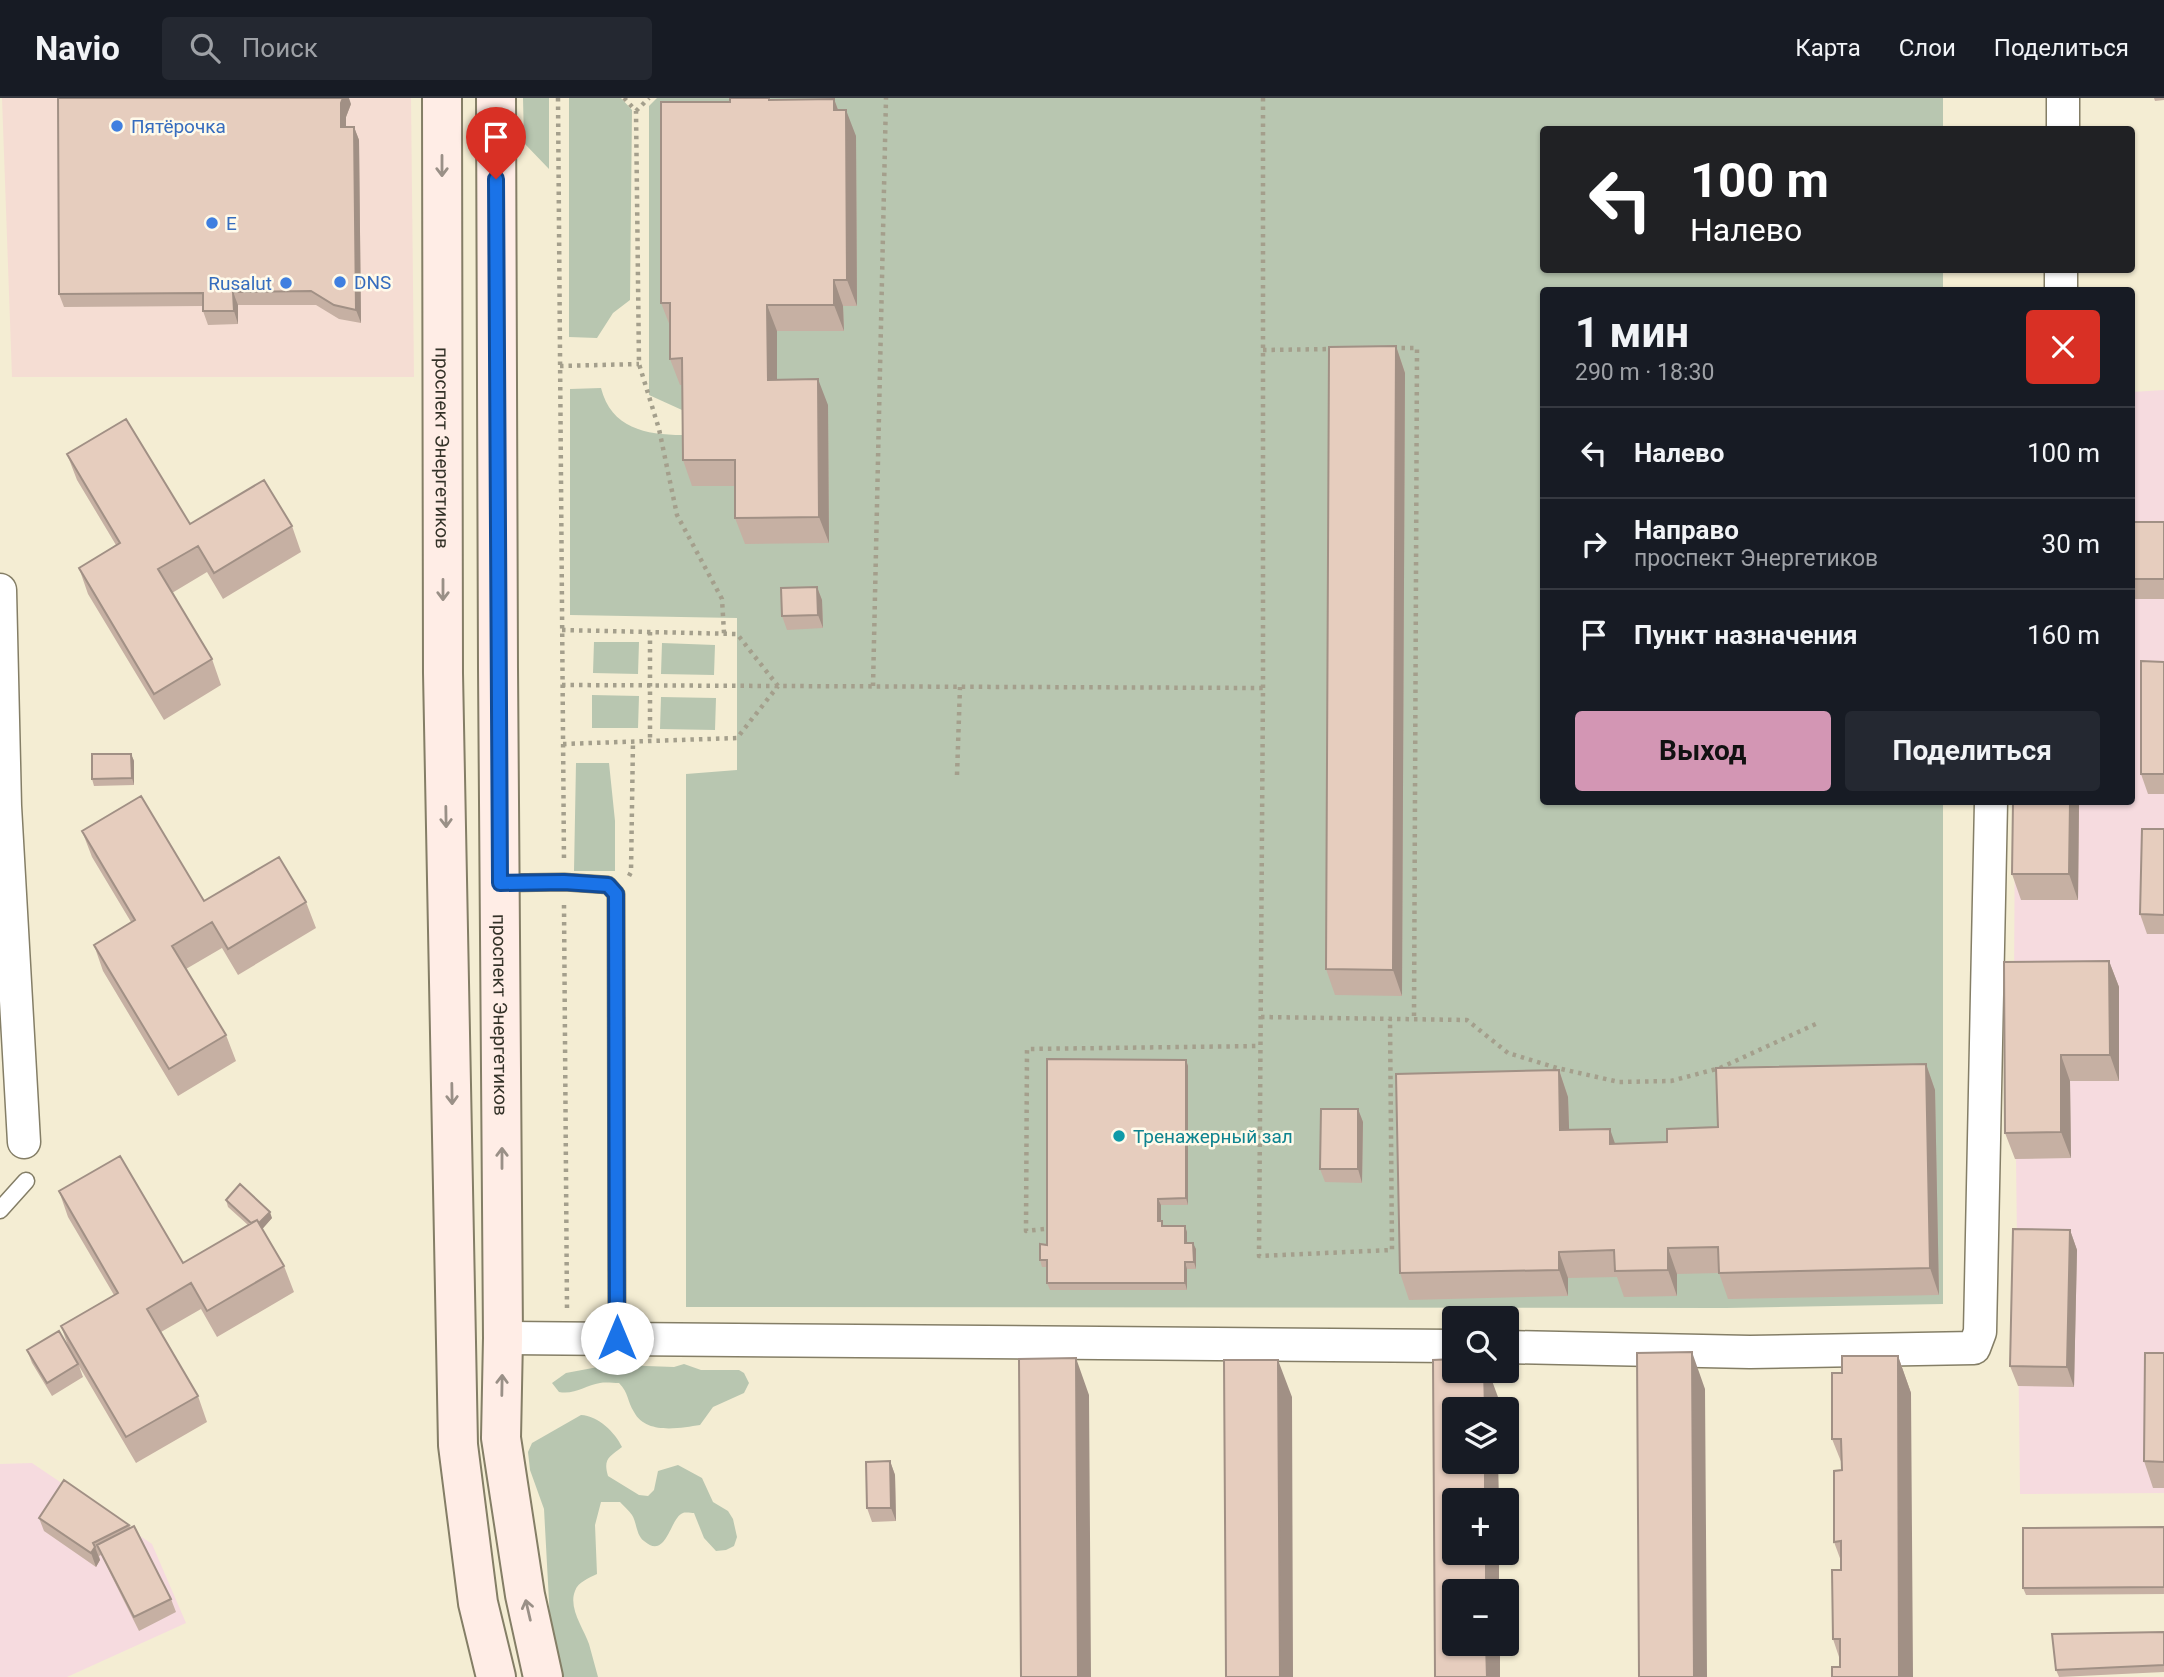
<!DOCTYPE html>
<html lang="ru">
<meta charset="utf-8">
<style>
body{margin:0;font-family:Roboto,sans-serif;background:#242831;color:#f1f3f6;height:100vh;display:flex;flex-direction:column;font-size:26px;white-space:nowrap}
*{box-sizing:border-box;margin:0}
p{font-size:23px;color:#9ea1a6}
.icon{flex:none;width:38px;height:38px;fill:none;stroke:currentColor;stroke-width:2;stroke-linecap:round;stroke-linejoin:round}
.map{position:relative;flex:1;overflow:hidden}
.panel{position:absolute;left:1540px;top:189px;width:595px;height:518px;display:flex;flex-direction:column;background:#171b24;border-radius:7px;box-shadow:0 2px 5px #0004}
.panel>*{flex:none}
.banner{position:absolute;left:1540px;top:28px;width:595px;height:147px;border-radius:7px;box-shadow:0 2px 5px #0004;background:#202124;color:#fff;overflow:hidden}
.tools{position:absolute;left:1442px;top:1208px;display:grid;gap:14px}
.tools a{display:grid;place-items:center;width:77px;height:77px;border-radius:7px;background:#171b24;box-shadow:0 2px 5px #0004;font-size:35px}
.pin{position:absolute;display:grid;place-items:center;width:60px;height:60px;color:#fff;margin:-72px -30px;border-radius:50% 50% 50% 0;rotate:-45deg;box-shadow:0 0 7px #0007}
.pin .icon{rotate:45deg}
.me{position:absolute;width:77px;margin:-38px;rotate:0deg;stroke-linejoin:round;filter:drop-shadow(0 0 5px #0008)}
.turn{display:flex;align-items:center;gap:24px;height:147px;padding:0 35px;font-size:32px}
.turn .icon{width:91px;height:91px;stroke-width:2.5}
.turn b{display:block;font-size:49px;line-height:60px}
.round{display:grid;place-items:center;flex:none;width:74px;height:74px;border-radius:7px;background:#242831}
.overview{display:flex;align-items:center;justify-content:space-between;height:119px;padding:0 35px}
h1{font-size:42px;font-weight:700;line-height:52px}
.primary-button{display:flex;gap:14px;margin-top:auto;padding:14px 35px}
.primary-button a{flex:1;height:80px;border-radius:7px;background:#d396b4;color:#111;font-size:28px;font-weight:700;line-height:80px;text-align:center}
.primary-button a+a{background:#242831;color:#f1f3f6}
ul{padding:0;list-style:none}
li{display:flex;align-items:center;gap:21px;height:91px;padding:0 35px;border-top:2px solid #363941}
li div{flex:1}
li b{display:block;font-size:26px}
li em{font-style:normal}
header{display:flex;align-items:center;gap:42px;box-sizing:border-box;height:98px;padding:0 35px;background:#171b24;border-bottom:2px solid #363941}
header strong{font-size:33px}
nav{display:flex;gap:38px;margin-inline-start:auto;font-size:24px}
.search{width:490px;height:63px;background:#242831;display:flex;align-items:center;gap:18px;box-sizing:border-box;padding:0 24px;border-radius:7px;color:#9ea1a6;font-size:26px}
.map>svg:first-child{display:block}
.commercial{fill:#f5ddd3}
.industrial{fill:#f6dbdf}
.green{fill:#b8c6b0}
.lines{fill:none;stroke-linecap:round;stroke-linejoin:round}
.lane-casing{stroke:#847e66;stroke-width:19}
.street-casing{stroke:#847e66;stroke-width:35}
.secondary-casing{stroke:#847e66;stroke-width:42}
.path{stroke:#a49f8c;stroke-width:4.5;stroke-dasharray:3.5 5;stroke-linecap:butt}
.lane{stroke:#fff;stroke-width:16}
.street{stroke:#fff;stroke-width:32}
.secondary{stroke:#ffede6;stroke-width:38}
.wall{fill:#c6b0a3}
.shaded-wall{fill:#a19085}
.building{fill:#e6cdbe;stroke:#a19085;stroke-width:2}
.oneway{stroke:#9a9087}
.route-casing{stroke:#114b97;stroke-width:18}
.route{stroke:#1a73e8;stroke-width:12}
.shop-dot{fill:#3f7fe0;stroke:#fffaea;stroke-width:2.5}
.culture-dot{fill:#0f9aa8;stroke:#fffaea;stroke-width:2.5}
.labels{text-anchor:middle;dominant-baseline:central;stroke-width:5;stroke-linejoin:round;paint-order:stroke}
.shop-label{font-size:19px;fill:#366cbe;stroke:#fffaea;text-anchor:start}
.street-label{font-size:19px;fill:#343228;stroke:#fffaea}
.culture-label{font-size:19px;fill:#0d838f;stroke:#fffaea;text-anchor:start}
</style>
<header>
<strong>Navio</strong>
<div class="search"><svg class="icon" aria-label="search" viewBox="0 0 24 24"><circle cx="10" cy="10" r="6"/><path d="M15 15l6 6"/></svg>Поиск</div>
<nav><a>Карта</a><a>Слои</a><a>Поделиться</a></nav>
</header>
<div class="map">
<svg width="2164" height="1579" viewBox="0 0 2164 1579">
<rect width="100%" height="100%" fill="#f4edd3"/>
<path class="commercial" d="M 2,0 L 411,0 L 414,279 L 12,279 Z"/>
<path class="industrial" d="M 2164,292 L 2164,1395 L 2020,1396 L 2014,890 L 2015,704 L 2132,704 L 2132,294 Z
M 32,1365 L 152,1446 L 186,1525 L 67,1579 L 0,1579 L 0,1366 Z"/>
<path class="green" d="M 523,0 L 549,0 L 549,71 L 524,45 Z
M 569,0 L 621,0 L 632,12 L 630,202 L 613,215 L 597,240 L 569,239 Z
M 657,0 L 1943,0 L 1943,31 L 1544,32 L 1544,172 L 1943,172 L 1943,192 L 1544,192 L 1544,704 L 1943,704 L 1943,1206 L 1726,1210 L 686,1209 L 686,676 L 737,672 L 737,520 L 570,517 L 570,291 L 601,290 C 611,330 646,337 682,337 L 682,312 L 649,297 L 649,8 Z
M 594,544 L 639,544 L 638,576 L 593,575 Z
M 662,545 L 715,547 L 714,577 L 661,576 Z
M 592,597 L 639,598 L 638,630 L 592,630 Z
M 661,599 L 716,600 L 715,632 L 660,631 Z
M 576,665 L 609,665 L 615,723 L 615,773 L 574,773 Z
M 684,1266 L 701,1272 L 739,1272 L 744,1275 L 749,1285 L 744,1295 L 713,1309 L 700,1327 C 680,1330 646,1337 634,1314 C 627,1303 629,1295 619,1285 C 613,1285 606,1284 600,1285 C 586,1287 575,1297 559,1294 L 552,1285 L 566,1275 L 598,1269 L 619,1267 L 674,1269 Z
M 581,1317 C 598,1318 615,1334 622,1349 C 609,1359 603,1361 608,1378 L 639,1397 L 648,1398 L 654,1392 L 658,1373 L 678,1367 L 702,1380 L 713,1404 L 728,1413 L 733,1421 L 737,1439 L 734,1448 L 726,1452 L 716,1453 L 704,1440 L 694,1415 C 692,1415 685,1414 683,1415 C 670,1419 667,1463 644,1443 C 636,1437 637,1425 632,1417 C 629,1413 624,1408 620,1404 L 601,1404 L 595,1427 L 597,1476 C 589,1480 578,1484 575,1493 C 568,1510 584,1531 589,1546 C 592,1557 595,1568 598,1579 L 560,1579 L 551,1540 L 544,1411 L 530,1372 L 528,1354 L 532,1345 Z"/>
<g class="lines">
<defs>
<path id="lane" d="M 500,785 L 564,784 L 608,787 L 616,796 L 617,1240
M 0,1112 L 26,1083"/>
<path id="street" d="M 2063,32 L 2063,0
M 2061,192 L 2061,172
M 0,492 L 5,708 L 24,1044
M 503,1240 L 1454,1248
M 1507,1249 L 1750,1254 L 1974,1250 L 1980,1234 L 1991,704"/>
<g id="secondary">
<path id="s1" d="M 442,0 L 443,575 L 458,1347 L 478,1505 L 496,1579"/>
<path id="s2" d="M 496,0 L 498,570 L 503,1240 L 501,1340 L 525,1497 L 543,1579"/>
</g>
</defs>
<use href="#lane" class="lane-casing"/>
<use href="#street" class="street-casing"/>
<use href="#secondary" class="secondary-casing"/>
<path class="path" d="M 558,0 L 564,763
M 624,0 L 636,13 L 639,266 L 659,331 L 677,417 L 722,501 L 724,535
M 1263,0 L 1263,590 L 1259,1158 L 1392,1152 L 1390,921
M 636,13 L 649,0
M 1393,250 L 1417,250 L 1414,921
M 1263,252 L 1332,251
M 560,268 L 639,266
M 562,532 L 737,536 L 778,588 L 1263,590
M 650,534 L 650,643
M 562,587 L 778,588
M 873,588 L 886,0
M 563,646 L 737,640 L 778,588
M 957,677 L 960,589
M 629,778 L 631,774 L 633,643
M 564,807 L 567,1211
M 1261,919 L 1467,922 L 1508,955 L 1557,970 L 1619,984 L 1671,983 L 1720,970 L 1820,924
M 1044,1131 L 1026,1133 L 1027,951 L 1260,948"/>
<use href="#lane" class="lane"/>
<use href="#street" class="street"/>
<use href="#secondary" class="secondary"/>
</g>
<path class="wall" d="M 2154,0 L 2164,0 L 2164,2 L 2155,3 Z
M 834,1 L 838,12 L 856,38 L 857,208 L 843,208 L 844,233 L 777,233 L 777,282 L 828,307 L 829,445 L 745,446 L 735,420 L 735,388 L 692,388 L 683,362 L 683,287 L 680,287 L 670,261 L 670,228 L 661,205 L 730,4 L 775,2 Z
M 351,6 L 346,19 L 346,29 L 354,29 L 359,42 L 361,225 L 339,221 L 316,207 L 238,207 L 238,226 L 208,227 L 203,213 L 203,208 L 64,209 L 59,196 Z
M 1396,248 L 1405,275 L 1402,898 L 1335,897 L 1326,871 Z
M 67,356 L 190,426 L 292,428 L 301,454 L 223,501 L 207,474 L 172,495 L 212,561 L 221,587 L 164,622 L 88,496 L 79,470 L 116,447 L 77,382 Z
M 2132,424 L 2164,424 L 2164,501 L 2132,501 Z
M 817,489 L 822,502 L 823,530 L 787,532 L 782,518 Z
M 2164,564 L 2164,696 L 2148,696 L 2141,676 Z
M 131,656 L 134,663 L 134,687 L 94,688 L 92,681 Z
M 2079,704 L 2078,802 L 2021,802 L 2012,776 Z
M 2164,731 L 2164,836 L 2147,836 L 2140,816 Z
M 82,733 L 204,803 L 306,804 L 316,830 L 238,877 L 222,850 L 186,871 L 226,937 L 236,963 L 178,998 L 103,873 L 94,847 L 131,824 L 92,759 Z
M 2109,863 L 2119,889 L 2119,983 L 2070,983 L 2071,1060 L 2015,1061 L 2005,1035 Z
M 1186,962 L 1188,968 L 1188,1107 L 1161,1107 L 1161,1123 L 1164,1128 L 1185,1128 L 1187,1134 L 1187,1145 L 1196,1151 L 1196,1171 L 1187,1171 L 1187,1192 L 1050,1192 L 1047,1185 L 1047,1169 L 1042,1169 L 1040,1162 L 1047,1147 Z
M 1926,966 L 1935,992 L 1939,1197 L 1728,1201 L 1719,1175 L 1677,1176 L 1677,1198 L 1624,1199 L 1617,1179 L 1568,1180 L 1568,1198 L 1409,1202 L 1400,1175 L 1559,972 L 1568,999 L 1569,1032 L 1615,1045 L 1667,1044 Z
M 1358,1011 L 1363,1024 L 1362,1085 L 1325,1084 L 1320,1071 Z
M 59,1093 L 183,1165 L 248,1127 L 228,1109 L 226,1102 L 272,1120 L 262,1131 L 284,1168 L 294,1194 L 217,1239 L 201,1211 L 161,1234 L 198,1298 L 207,1324 L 136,1365 L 79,1268 L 83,1279 L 52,1298 L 32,1265 L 27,1252 L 70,1253 L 61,1228 L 114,1197 L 68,1119 Z
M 2070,1132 L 2077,1152 L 2074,1289 L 2018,1288 L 2010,1268 Z
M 2164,1255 L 2164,1390 L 2153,1390 L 2144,1363 Z
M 1898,1258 L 1911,1295 L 1840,1569 L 1840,1562 L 1833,1541 L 1841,1472 L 1841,1463 L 1834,1444 L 1842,1366 L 1832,1341 L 1842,1275 Z
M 890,1363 L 895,1377 L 896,1423 L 872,1424 L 867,1410 Z
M 39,1420 L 129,1427 L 171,1501 L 176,1514 L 139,1533 L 101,1457 L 99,1458 L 100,1462 L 96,1469 L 44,1433 Z
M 2164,1429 L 2164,1496 L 2026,1497 L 2023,1490 Z
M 2164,1534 L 2164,1574 L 2059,1579 L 2056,1572 Z"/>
<path class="shaded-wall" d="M 343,0 L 349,0 L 351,6 L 346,19 L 346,42 L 341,29 L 341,5 Z
M 834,1 L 844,28 L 834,12 Z
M 846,12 L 856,38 L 857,208 L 847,182 Z
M 354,29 L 359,42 L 361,225 L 356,212 Z
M 834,182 L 843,208 L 844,233 L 834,207 Z
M 233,194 L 238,207 L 238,226 L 234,213 Z
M 767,207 L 777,233 L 777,308 L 768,282 Z
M 1396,248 L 1405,275 L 1402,898 L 1393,872 Z
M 818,281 L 828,307 L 829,445 L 819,419 Z
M 817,489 L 822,502 L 823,530 L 818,517 Z
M 131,656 L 134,663 L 134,687 L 132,680 Z
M 2070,704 L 2079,704 L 2078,802 L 2069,776 Z
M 2109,863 L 2119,889 L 2119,983 L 2110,957 Z
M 2061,957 L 2070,983 L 2071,1060 L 2061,1034 Z
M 1186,962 L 1188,968 L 1188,1107 L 1186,1100 Z
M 1926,966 L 1935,992 L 1939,1197 L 1930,1170 Z
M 1559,972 L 1568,999 L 1570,1058 L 1560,1032 Z
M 1358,1011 L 1363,1024 L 1362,1085 L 1358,1071 Z
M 1610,1031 L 1619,1057 L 1610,1046 Z
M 1158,1101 L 1161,1107 L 1161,1130 L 1158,1123 Z
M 270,1114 L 272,1120 L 258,1136 L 255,1129 Z
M 1185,1128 L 1187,1134 L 1187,1152 L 1185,1145 Z
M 2070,1132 L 2077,1152 L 2074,1289 L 2067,1269 Z
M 1193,1145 L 1196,1151 L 1196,1171 L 1194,1164 Z
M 1668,1150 L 1677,1176 L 1677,1198 L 1668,1172 Z
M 1559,1154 L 1568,1180 L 1568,1198 L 1559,1172 Z
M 1185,1164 L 1187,1171 L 1187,1192 L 1185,1185 Z
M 1692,1254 L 1705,1291 L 1707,1579 L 1694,1579 Z
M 1898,1258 L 1911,1295 L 1913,1579 L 1899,1579 Z
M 1076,1260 L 1089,1297 L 1091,1579 L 1078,1579 Z
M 1278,1262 L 1292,1299 L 1293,1579 L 1280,1579 Z
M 1484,1272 L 1488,1272 L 1498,1299 L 1498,1311 L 1485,1311 Z
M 890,1363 L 895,1377 L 896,1423 L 891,1410 Z
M 1485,1363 L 1498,1363 L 1499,1402 L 1485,1402 Z
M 95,1449 L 100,1462 L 96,1469 L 91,1455 Z
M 1486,1454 L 1499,1454 L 1499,1493 L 1486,1493 Z
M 1486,1545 L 1500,1545 L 1500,1579 L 1487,1579 Z"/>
<path class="building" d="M 58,0 L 343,0 L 341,5 L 341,29 L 354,29 L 356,212 L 334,207 L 311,193 L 233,194 L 234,213 L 203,213 L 203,195 L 59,196 Z
M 730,0 L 769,0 L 769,2 L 834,1 L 834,12 L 846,12 L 847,182 L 834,182 L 834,207 L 767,207 L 768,282 L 818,281 L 819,419 L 735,420 L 735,362 L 683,362 L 682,260 L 670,261 L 670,205 L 661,205 L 661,4 L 730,4 Z
M 1396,248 L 1393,872 L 1326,871 L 1329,249 Z
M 126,321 L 190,426 L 264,382 L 292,428 L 214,475 L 198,448 L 158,471 L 212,561 L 154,596 L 79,470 L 120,445 L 67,356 Z
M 2132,424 L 2164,424 L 2164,481 L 2132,481 Z
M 817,489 L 818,517 L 782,518 L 781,490 Z
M 2141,563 L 2164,564 L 2164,676 L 2141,676 Z
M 92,656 L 131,656 L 132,680 L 92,681 Z
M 141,698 L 204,803 L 279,759 L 306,804 L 228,851 L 212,824 L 172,848 L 226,937 L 169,971 L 94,847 L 135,822 L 82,733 Z
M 2013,704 L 2070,704 L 2069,776 L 2012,776 Z
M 2142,731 L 2164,731 L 2164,817 L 2140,816 Z
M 2109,863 L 2110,957 L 2061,957 L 2061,1034 L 2005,1035 L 2004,864 Z
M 1047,961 L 1186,962 L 1186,1100 L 1158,1101 L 1158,1123 L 1162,1123 L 1162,1128 L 1185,1128 L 1185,1145 L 1193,1145 L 1194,1164 L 1185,1164 L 1185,1185 L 1047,1185 L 1047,1162 L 1040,1162 L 1040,1146 L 1047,1147 Z
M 1926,966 L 1930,1170 L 1719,1175 L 1718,1149 L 1668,1150 L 1668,1172 L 1615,1173 L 1614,1152 L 1559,1154 L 1559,1172 L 1400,1175 L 1396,976 L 1559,972 L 1560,1032 L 1610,1031 L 1610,1046 L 1667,1044 L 1667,1031 L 1718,1029 L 1716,970 Z
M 1321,1011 L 1358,1011 L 1358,1071 L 1320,1071 Z
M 120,1058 L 183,1165 L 257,1122 L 284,1168 L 207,1213 L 191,1185 L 147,1211 L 198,1298 L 126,1339 L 61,1228 L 118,1195 L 59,1093 Z
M 240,1086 L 270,1114 L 259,1125 L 257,1122 L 251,1125 L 226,1102 Z
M 2013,1131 L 2070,1132 L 2067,1269 L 2010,1268 Z
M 59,1233 L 78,1266 L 47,1285 L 27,1252 Z
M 1692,1254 L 1694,1579 L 1639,1579 L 1637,1255 Z
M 2145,1255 L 2164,1255 L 2164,1364 L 2144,1363 Z
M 1842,1258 L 1898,1258 L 1899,1579 L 1832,1579 L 1832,1569 L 1840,1569 L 1840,1541 L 1833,1541 L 1832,1472 L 1841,1472 L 1841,1443 L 1834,1444 L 1834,1373 L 1842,1372 L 1841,1341 L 1832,1341 L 1832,1275 L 1842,1275 Z
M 1076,1260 L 1078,1579 L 1021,1579 L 1019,1261 Z
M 1454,1261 L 1454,1272 L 1484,1272 L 1485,1311 L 1454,1311 L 1454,1363 L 1485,1363 L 1485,1402 L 1454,1402 L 1454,1454 L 1486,1454 L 1486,1493 L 1454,1493 L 1454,1545 L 1486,1545 L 1487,1579 L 1435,1579 L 1433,1262 Z
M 1224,1262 L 1278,1262 L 1280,1579 L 1226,1579 Z
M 890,1363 L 891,1410 L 867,1410 L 866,1364 Z
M 64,1382 L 129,1427 L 93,1445 L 95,1449 L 91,1455 L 39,1420 Z
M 134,1428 L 171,1501 L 134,1519 L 97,1447 Z
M 2164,1429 L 2164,1489 L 2023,1490 L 2023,1430 Z
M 2164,1534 L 2164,1567 L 2056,1572 L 2052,1536 Z"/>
<defs><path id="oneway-shaft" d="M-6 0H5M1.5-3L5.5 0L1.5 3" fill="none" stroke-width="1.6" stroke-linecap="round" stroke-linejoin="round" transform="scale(1.75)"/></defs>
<g class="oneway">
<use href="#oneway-shaft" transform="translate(442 68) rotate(90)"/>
<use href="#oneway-shaft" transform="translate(443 492) rotate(90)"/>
<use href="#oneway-shaft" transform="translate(446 719) rotate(89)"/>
<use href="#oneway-shaft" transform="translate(452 996) rotate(89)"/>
<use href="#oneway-shaft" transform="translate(502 1060) rotate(-90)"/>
<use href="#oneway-shaft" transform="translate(502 1287) rotate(-89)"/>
<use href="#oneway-shaft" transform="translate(528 1512) rotate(-103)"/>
</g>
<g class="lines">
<defs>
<path id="route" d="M 496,81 L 500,785 L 564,784 L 608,787 L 616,796 L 617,1240"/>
</defs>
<use href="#route" class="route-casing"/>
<use href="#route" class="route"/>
</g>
<g class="shop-dot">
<circle cx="117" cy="28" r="7"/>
<circle cx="212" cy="125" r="7"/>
<circle cx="340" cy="184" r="7"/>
<circle cx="286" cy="185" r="7"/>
</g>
<circle class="culture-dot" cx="1119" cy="1038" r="7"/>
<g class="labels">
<g class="shop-label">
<text x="131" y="28">Пятёрочка</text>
<text x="226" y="125">Е</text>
<text x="354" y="184">DNS</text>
<text x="272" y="185" text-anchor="end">Rusalut</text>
</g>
<g class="street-label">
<text stroke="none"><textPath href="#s1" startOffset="350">проспект Энергетиков</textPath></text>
<text stroke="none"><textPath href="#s2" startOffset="917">проспект Энергетиков</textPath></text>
</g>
<g class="culture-label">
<text x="1133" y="1038">Тренажерный зал</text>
</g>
</g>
</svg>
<div class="tools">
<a><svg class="icon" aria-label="search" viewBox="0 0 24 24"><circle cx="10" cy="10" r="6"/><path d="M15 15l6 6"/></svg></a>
<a><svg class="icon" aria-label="layers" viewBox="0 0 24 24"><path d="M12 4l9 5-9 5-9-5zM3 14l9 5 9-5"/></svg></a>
<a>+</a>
<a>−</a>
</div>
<div class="pin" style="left:496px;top:81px;background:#d93025"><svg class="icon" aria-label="arrive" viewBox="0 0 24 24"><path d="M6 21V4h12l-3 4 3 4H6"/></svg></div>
<svg class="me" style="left:617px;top:1240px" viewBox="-20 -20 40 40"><circle r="19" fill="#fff"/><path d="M0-13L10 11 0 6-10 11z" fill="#1a73e8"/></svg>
<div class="banner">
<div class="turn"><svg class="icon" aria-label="left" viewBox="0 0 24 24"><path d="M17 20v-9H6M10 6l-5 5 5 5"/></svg><div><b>100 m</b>Налево</div></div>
</div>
<section class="panel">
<div class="overview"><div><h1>1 мин</h1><p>290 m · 18:30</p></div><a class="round" style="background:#d93025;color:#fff"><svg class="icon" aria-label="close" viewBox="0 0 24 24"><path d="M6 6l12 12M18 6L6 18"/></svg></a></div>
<ul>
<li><svg class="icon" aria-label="left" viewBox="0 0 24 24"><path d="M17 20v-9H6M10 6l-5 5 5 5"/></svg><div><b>Налево</b></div><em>100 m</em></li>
<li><svg class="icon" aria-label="right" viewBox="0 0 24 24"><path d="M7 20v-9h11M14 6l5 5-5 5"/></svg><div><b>Направо</b><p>проспект Энергетиков</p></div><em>30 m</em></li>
<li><svg class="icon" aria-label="arrive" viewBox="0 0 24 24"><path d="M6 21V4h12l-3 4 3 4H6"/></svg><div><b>Пункт назначения</b></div><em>160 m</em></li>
</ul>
<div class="primary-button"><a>Выход</a><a>Поделиться</a></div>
</section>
</div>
